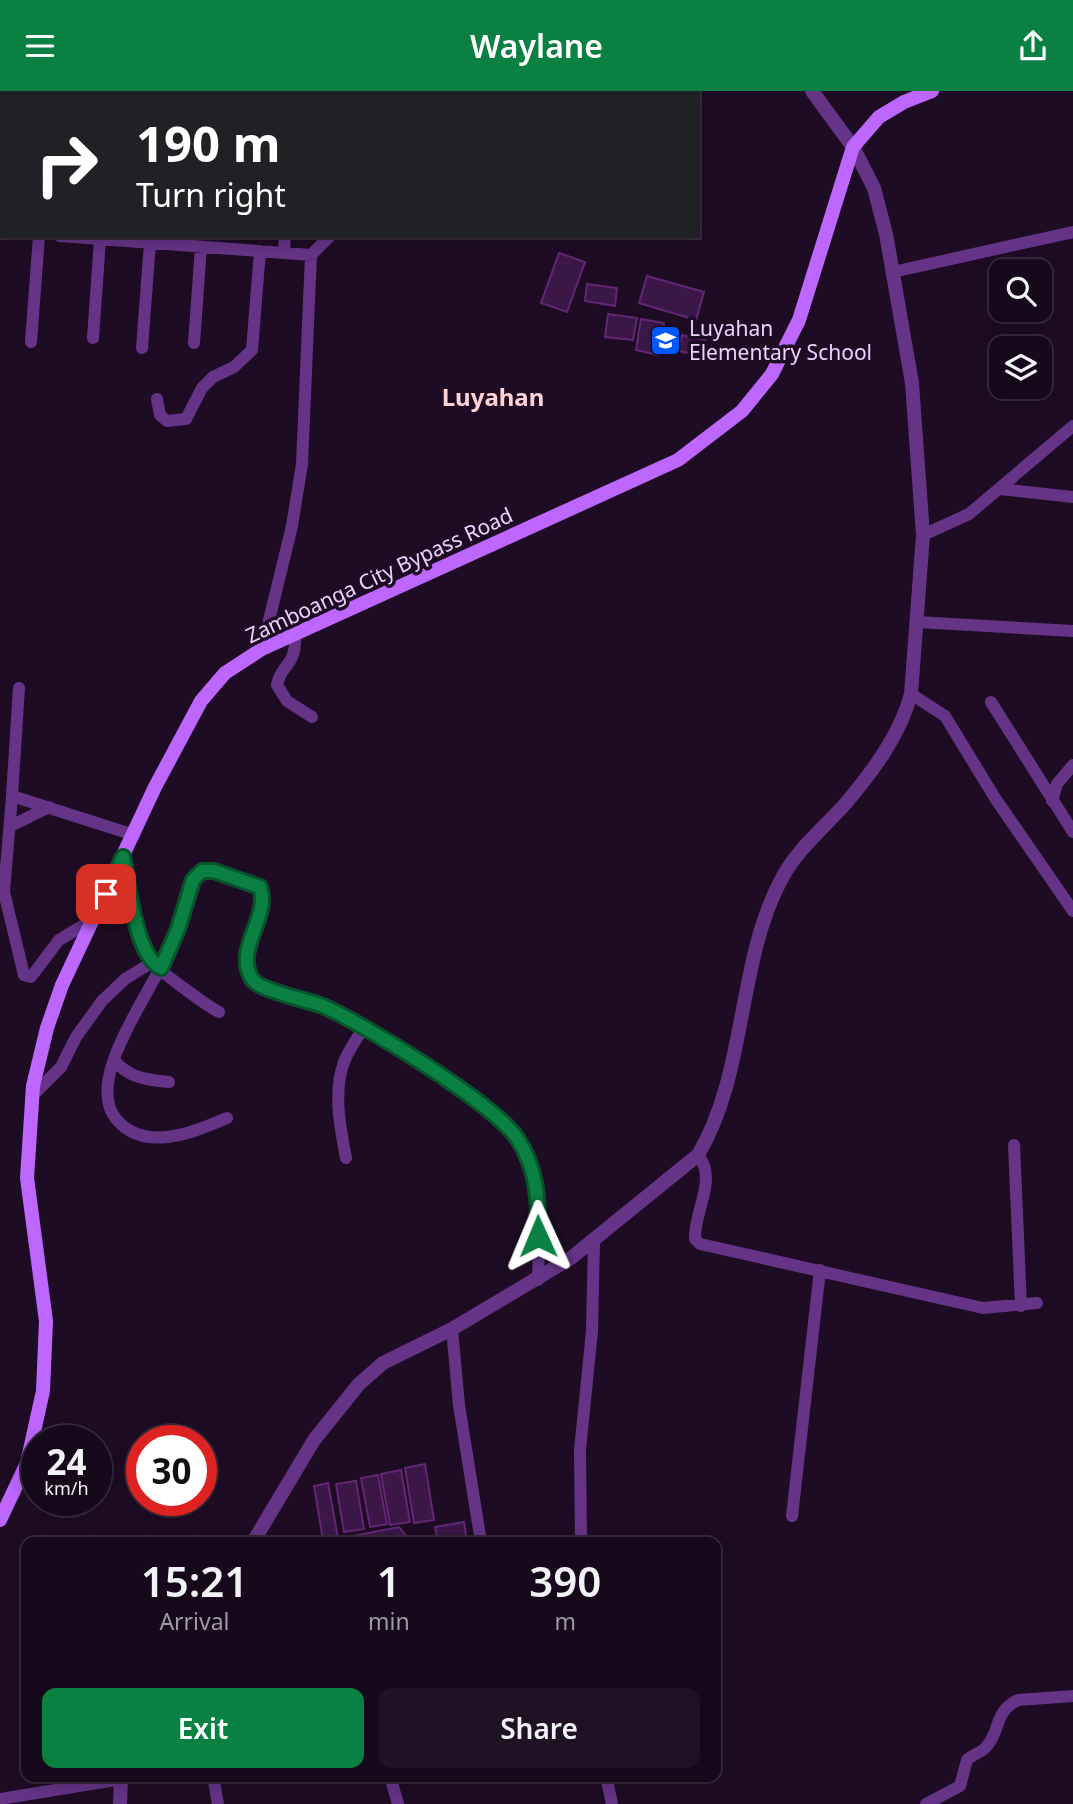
<!DOCTYPE html>
<style>
body{margin:0;font-family:"Noto Sans",sans-serif;background:#1f1224;color:#f1f3f6;height:100vh;display:flex;flex-direction:column;font-size:26px;white-space:nowrap}
*{box-sizing:border-box;margin:0}
p{font-size:23px;color:#9e9aa3}
.icon{flex:none;width:38px;height:38px;fill:none;stroke:currentColor;stroke-width:2;stroke-linecap:round;stroke-linejoin:round}
.map{position:relative;flex:1;overflow:hidden}
.panel{position:absolute;left:21px;top:1446px;width:700px;height:245px;display:flex;flex-direction:column;background:#16091b;border-radius:14px;box-shadow:0 4px 18px #0003,0 0 0 2px #352a3a}
.panel>*{flex:none}
.hud{position:absolute;left:0px;top:0px;width:700px;height:147px;box-shadow:0 4px 18px #0003,0 0 0 2px #352a3a;background:#202124;color:#fff;overflow:hidden}
.tools{position:absolute;left:989px;top:168px;display:grid;gap:14px}
.tools a{display:grid;place-items:center;width:63px;height:63px;border-radius:14px;background:#16091b;box-shadow:0 4px 18px #0003,0 0 0 2px #352a3a;font-size:35px}
.speed{position:absolute;left:21px;top:1334px;display:flex;gap:14px;font-size:35px;font-weight:700;text-align:center}
.speed>*{display:grid;place-content:center;width:91px;height:91px;border-radius:50%;background:#16091b;box-shadow:0 4px 18px #0003,0 0 0 2px #352a3a;line-height:1}
.speed small{font-size:18px;font-weight:400}
.speed .limit{border:10px solid #d22;background:#fff;color:#111}
.pin{position:absolute;display:grid;place-items:center;width:60px;height:60px;color:#fff;margin:-30px;border-radius:14px;box-shadow:0 4px 10px #0006}
.me{position:absolute;width:77px;margin:-38px;rotate:359deg;stroke-linejoin:round;filter:drop-shadow(0 0 5px #0008)}
.turn{display:flex;align-items:center;gap:24px;height:147px;padding:0 21px;font-size:32px}
.turn .icon{width:91px;height:91px;stroke-width:2.5}
.turn b{display:block;font-size:49px;line-height:60px}
.eta{display:flex;justify-content:space-evenly;align-items:center;height:119px;text-align:center}
.eta b{font-size:42px;font-weight:600;line-height:49px}
.action{display:flex;gap:14px;margin-top:auto;padding:14px 21px}
.action a{flex:1;height:80px;border-radius:14px;background:#0b8043;color:#fff;font-size:28px;font-weight:600;line-height:80px;text-align:center}
.action a+a{background:#1f1224;color:#f1f3f6}
header{display:flex;justify-content:space-between;align-items:center;height:91px;padding:0 21px;background:#0b8043;color:#fff;font-size:32px;font-weight:600}
.map>svg:first-child{display:block}
.building{fill:#3b1747;stroke:#612775;stroke-width:2}
.lines{fill:none;stroke-linecap:round;stroke-linejoin:round}
.minor{stroke:#653487;stroke-width:12}
.tertiary{stroke:#653487;stroke-width:14}
.secondary{stroke:#be67ff;stroke-width:14}
.route-casing{stroke:#07532c;stroke-width:18}
.route{stroke:#0b8043;stroke-width:12}
.labels{text-anchor:middle;dominant-baseline:central;stroke-width:7;stroke-linejoin:round;paint-order:stroke}
.poi-label{font-size:21px;fill:#efd0ff;stroke:#1e0c24;text-anchor:start}
.street-label{font-size:21px;fill:#efd0ff;stroke:#1e0c24}
.quarter-label{font-size:24px;font-weight:bold;fill:#ffd2d6;stroke:#1e0c24}
</style>
<header><svg class="icon" aria-label="menu" viewBox="0 0 24 24"><path d="M4 6h16M4 12h16M4 18h16"/></svg>Waylane<svg class="icon" aria-label="share" viewBox="0 0 24 24"><path d="M12 15V3M7 8l5-5 5 5M5 13v7h14v-7"/></svg></header>
<div class="map">
<svg width="1073" height="1713" viewBox="0 0 1073 1713">
<rect width="100%" height="100%" fill="#1e0c24"/>
<path class="building" d="M 559,162 L 585,171 L 567,221 L 541,212 Z
M 647,185 L 704,201 L 696,229 L 639,212 Z
M 587,193 L 617,197 L 615,215 L 585,210 Z
M 608,223 L 637,227 L 633,249 L 605,246 Z
M 641,228 L 664,232 L 658,264 L 636,259 Z
M 682,244 L 706,249 L 702,265 L 678,260 Z
M 425,1373 L 434,1429 L 414,1432 L 405,1377 Z
M 401,1379 L 410,1431 L 390,1434 L 381,1383 Z
M 378,1384 L 387,1433 L 370,1436 L 361,1387 Z
M 356,1390 L 364,1438 L 344,1441 L 336,1393 Z
M 328,1392 L 338,1447 L 323,1449 L 314,1395 Z
M 464,1431 L 467,1451 L 438,1451 L 435,1436 Z
M 399,1436 L 411,1451 L 346,1451 L 348,1446 Z"/>
<g class="lines">
<path class="minor" d="M 205,0 L 226,2
M 50,2 L 50,0
M 302,2 L 302,0
M 412,2 L 413,0
M 452,2 L 452,0
M 0,35 L 2,35
M 0,89 L 2,89
M 0,142 L 2,142
M 60,145 L 311,164
M 284,162 L 285,145
M 893,181 L 1073,141
M 93,247 L 100,149
M 31,251 L 39,145
M 194,252 L 201,156
M 142,257 L 150,152
M 157,308 L 160,324 L 167,330 L 186,328 L 202,297 L 213,286 L 234,276 L 252,259 L 260,160
M 1000,398 L 1073,406
M 923,444 L 969,423 L 1073,335
M 917,531 L 1073,540
M 295,546 C 296,576 281,572 277,594 L 287,610 L 312,626
M 262,558 L 292,435 L 302,373 L 311,164 L 330,145
M 19,597 L 12,705 L 134,744
M 911,603 L 945,625 L 995,707 L 1073,820
M 991,611 L 1073,741
M 12,705 L 4,801 L 24,884 L 31,886 L 59,849 L 94,828
M 1052,710 L 1057,693 L 1073,674
M 11,735 L 49,716
M 123,766 C 130,799 132,839 149,868 C 155,877 207,915 219,921
M 114,969 C 128,987 148,989 169,991
M 31,1006 L 61,976 L 76,946 L 102,910 L 125,888 L 151,872
M 227,1027 C 194,1041 146,1062 117,1029 C 84,992 145,910 162,873 C 168,862 173,850 178,839 C 184,823 185,801 194,788 C 198,783 202,781 207,779 L 260,796 C 271,826 233,859 253,888 C 261,899 311,911 326,917 C 372,936 484,1007 515,1045 C 524,1057 531,1074 535,1088 C 544,1119 538,1157 538,1189
M 1014,1054 L 1021,1215
M 698,1064 C 718,1089 694,1119 695,1148 L 700,1153 L 983,1217 L 1037,1212
M 346,1067 C 340,1036 333,1001 344,971 C 348,960 357,948 363,937
M 452,1238 L 459,1314 L 481,1451
M 792,1425 L 820,1179
M 581,1451 L 580,1359 L 592,1240 L 594,1151
M 213,1685 L 218,1713
M 390,1685 L 398,1713
M 606,1685 L 612,1713
M 0,1708 L 140,1685
M 926,1713 L 960,1695 L 967,1669 C 973,1663 981,1662 986,1656 C 1001,1641 993,1621 1018,1609 L 1073,1605"/>
<path class="tertiary" d="M 253,1451 L 314,1349 L 359,1293 L 383,1272 L 452,1238 L 571,1167 L 698,1064 C 747,982 737,871 781,789 C 796,759 824,737 846,712 C 873,680 900,644 911,603 L 923,444 L 912,292 L 886,143 L 874,97 L 853,56 L 812,0
M 120,1713 L 121,1685"/>
<path class="secondary" d="M 0,1429 L 27,1372 L 43,1300 L 46,1230 L 27,1087 L 33,995 L 47,937 L 62,894 L 155,696 L 201,610 L 225,582 L 262,558 L 678,369 L 742,320 L 772,283 L 799,229 L 853,56 L 879,26 L 904,11 L 932,0"/>
</g>
<g class="lines">
<defs>
<path id="route" d="M 106,803 L 123,766 C 129,794 135,864 161,877 L 178,838 L 193,789 L 202,780 L 214,780 L 260,796 C 271,826 232,860 253,889 C 261,900 308,909 323,915 C 364,933 493,1012 517,1047 C 537,1077 539,1110 538,1145"/>
</defs>
<use href="#route" class="route-casing"/>
<use href="#route" class="route"/>
</g>
<defs>
<symbol id="school-square" viewBox="-11 -11 22 22"><rect x="-9" y="-9" width="18" height="18" rx="4" fill="#0058fb" stroke="#1e0c24"/><path d="M0-5L7-2L0 1L-7-2ZM-4 1L0 2.5L4 1V4Q0 6-4 4Z" fill="#fff"/></symbol>
</defs>
<g fill-rule="evenodd">
<use href="#school-square" x="648" y="232" width="35" height="35"/>
</g>
<g class="labels">
<g class="poi-label">
<text x="689" y="237">Luyahan<tspan x="689" dy="24">Elementary School</tspan></text>
</g>
<g class="street-label">
<text transform="translate(379 484) rotate(-25)">Zamboanga City Bypass Road</text>
</g>
<g class="quarter-label">
<text x="493" y="305">Luyahan</text>
</g>
</g>
</svg>
<div class="tools">
<a><svg class="icon" aria-label="search" viewBox="0 0 24 24"><circle cx="10" cy="10" r="6"/><path d="M15 15l6 6"/></svg></a>
<a><svg class="icon" aria-label="layers" viewBox="0 0 24 24"><path d="M12 4l9 5-9 5-9-5zM3 14l9 5 9-5"/></svg></a>
</div>
<div class="speed"><div>24<small>km/h</small></div><div class="limit">30</div></div>
<div class="pin" style="left:106px;top:803px;background:#d93025"><svg class="icon" aria-label="arrive" viewBox="0 0 24 24"><path d="M6 21V4h12l-3 4 3 4H6"/></svg></div>
<svg class="me" style="left:538px;top:1145px" viewBox="-20 -20 40 40"><path d="M0-17L14 15 0 8-14 15z" fill="#0b8043" stroke="#fff" stroke-width="4"/></svg>
<div class="hud">
<div class="turn"><svg class="icon" aria-label="right" viewBox="0 0 24 24"><path d="M7 20v-9h11M14 6l5 5-5 5"/></svg><div><b>190 m</b>Turn right</div></div>
</div>
<section class="panel">
<div class="eta">
<div><b>15:21</b><p>Arrival</p></div>
<div><b>1</b><p>min</p></div>
<div><b>390</b><p>m</p></div>
</div>
<div class="action"><a>Exit</a><a>Share</a></div>
</section>
</div>
